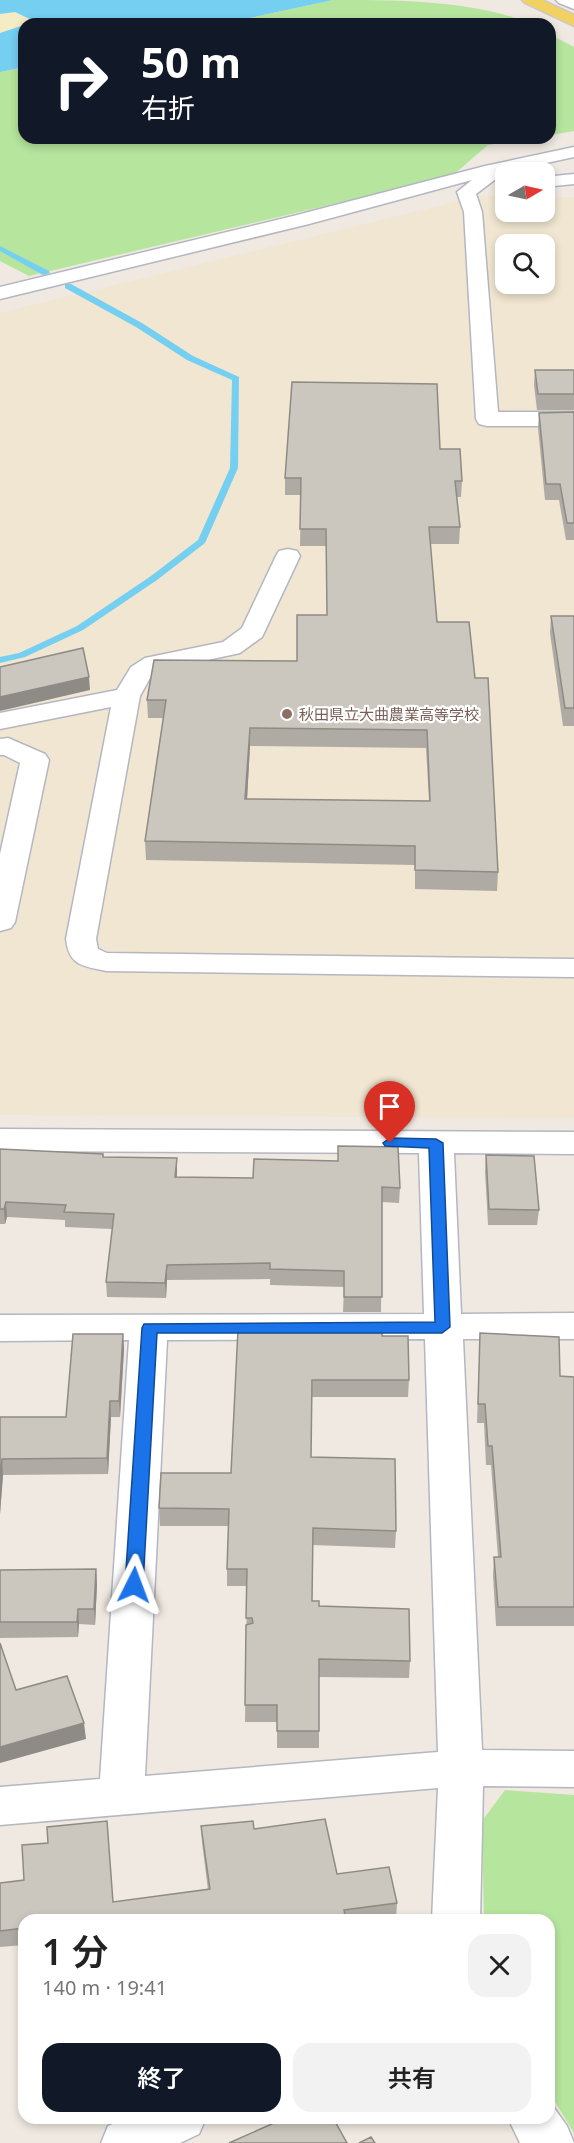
<!DOCTYPE html>
<html lang="ja">
<meta charset="utf-8">
<style>
body{margin:0;font-family:"Noto Sans","Noto Sans JP",sans-serif;background:#f2f2f2;color:#222;height:100vh;display:flex;flex-direction:column;font-size:22px;white-space:nowrap}
*{box-sizing:border-box;margin:0}
p{font-size:20px;color:#767676}
.icon{flex:none;width:33px;height:33px;fill:none;stroke:currentColor;stroke-width:2;stroke-linecap:round;stroke-linejoin:round}
.map{position:relative;flex:1;overflow:hidden}
.drawer{position:absolute;left:18px;top:1914px;width:537px;height:210px;display:flex;flex-direction:column;background:#fff;border-radius:18px;box-shadow:0 3px 9px #0003}
.drawer>*{flex:none}
.banner{position:absolute;left:18px;top:18px;width:538px;height:126px;border-radius:18px;box-shadow:0 3px 9px #0003;background:#111827;color:#fff;overflow:hidden}
.needle{width:39px;rotate:81deg}
.controls{position:absolute;left:495px;top:162px;display:grid;gap:12px}
.controls a{display:grid;place-items:center;width:60px;height:60px;border-radius:12px;background:#fff;box-shadow:0 3px 9px #0003;font-size:30px}
.pin{position:absolute;display:grid;place-items:center;width:51px;height:51px;color:#fff;margin:-62px -26px;border-radius:50% 50% 50% 0;rotate:-45deg;box-shadow:0 0 6px #0007}
.pin .icon{rotate:45deg}
.me{position:absolute;width:66px;margin:-33px;rotate:3deg;stroke-linejoin:round;filter:drop-shadow(0 0 4px #0008)}
.turn{display:flex;align-items:center;gap:21px;height:126px;padding:0 24px;font-size:27px}
.turn .icon{width:78px;height:78px;stroke-width:2.5}
.turn b{display:block;font-size:42px;line-height:51px}
.round{display:grid;place-items:center;flex:none;width:63px;height:63px;border-radius:18px;background:#f2f2f2}
.summary{display:flex;align-items:center;justify-content:space-between;height:102px;padding:0 24px}
h1{font-size:36px;font-weight:600;line-height:45px}
.primary-button{display:flex;gap:12px;margin-top:auto;padding:12px 24px}
.primary-button a{flex:1;height:69px;border-radius:18px;background:#111827;color:#fff;font-size:24px;font-weight:600;line-height:69px;text-align:center}
.primary-button a+a{background:#f2f2f2;color:#222}
.map>svg:first-child{display:block}
.education{fill:#f0e6d1;fill-rule:evenodd}
.green{fill:#b6e59e}
.sand{fill:#f3ecc5}
.water{fill:#75cff0}
.lines{fill:none;stroke-linecap:round;stroke-linejoin:round}
.stream{fill:#75cff0;fill-rule:evenodd}
.minor-casing{stroke:#b4b7c1;stroke-width:3}
.major-casing{stroke:#c9c9c9;stroke-width:3}
.minor{fill:#fff;fill-rule:evenodd}
.major{fill:#f2d163;fill-rule:evenodd}
.wall{fill:#afaba4;fill-rule:evenodd}
.shaded-wall{fill:#8e8b86}
.building{fill:#cbc7bf;stroke:#8e8b86;stroke-width:1.5;fill-rule:evenodd}
.route{fill:#1a73e8;stroke:#114b97;stroke-width:1.5}
.education-dot{fill:#8d6e63;stroke:#fff;stroke-width:2}
.labels{text-anchor:middle;dominant-baseline:central;stroke-width:4.5;stroke-linejoin:round;paint-order:stroke}
.education-label{font-size:15px;fill:#785e54;stroke:#fff;text-anchor:start}
</style>
<div class="map">
<svg width="574" height="2143" viewBox="0 0 574 2143">
<rect width="100%" height="100%" fill="#efe9e1"/>
<path class="education" d="M 480,196 L 505,196 L 506,212 L 544,212 L 545,197 L 574,197 L 574,1118 L 0,1115 L 0,313 ZM 506,244 L 544,244 L 544,284 L 506,284 Z"/>
<path class="green" d="M 333,0 C 395,0 475,0 531,24 L 222,24 Z
M 551,35 L 574,47 L 574,131 L 551,135 Z
M 24,67 L 24,138 L 533,138 L 488,145 L 452,176 L 29,276 L 0,261 L 0,72 Z
M 505,1790 L 574,1795 L 574,2133 L 549,2092 L 549,1920 L 484,1920 L 482,1821 Z"/>
<path class="sand" d="M 15,12 L 35,22 L 0,33 L 0,14 Z"/>
<path class="water" d="M 0,0 L 333,0 L 222,24 L 28,24 L 34,21 L 15,12 L 0,14 Z
M 24,25 L 24,67 L 0,72 L 0,33 Z"/>
<g class="lines">
<path class="stream" d="M 0,246 L 49,271 L 50,273 L 43,275 L 0,251 Z
M 65,284 L 71,284 L 142,323 L 193,356 L 239,377 L 238,468 L 205,543 L 157,580 L 83,630 L 25,657 L 0,663 L 0,657 L 19,653 L 77,626 L 151,576 L 198,540 L 230,468 L 232,380 L 187,360 L 136,327 L 65,288 Z"/>
<defs>
<path id="minor" d="M 556,0 L 574,0 L 574,9 L 559,3 Z
M 574,147 L 574,157 L 505,172 L 476,194 L 482,212 L 498,412 L 574,412 L 574,426 L 487,426 L 479,424 L 476,419 L 464,212 L 457,192 L 472,180 L 309,224 L 0,299 L 0,287 L 297,215 L 485,166 Z
M 574,174 L 574,184 L 544,187 L 544,177 Z
M 288,549 L 297,551 L 300,556 L 262,637 L 240,653 L 162,670 L 150,678 L 140,696 L 96,939 L 98,949 L 107,953 L 574,959 L 574,977 L 106,971 C 83,966 69,966 66,939 L 111,707 L 0,729 L 0,713 L 117,690 L 131,667 L 145,658 L 223,642 L 242,628 L 276,556 L 279,551 Z
M 8,738 L 45,754 L 49,760 L 15,922 L 11,928 L 0,931 L 0,854 L 20,763 L 4,755 L 0,755 L 0,739 Z
M 0,1129 L 574,1132 L 574,1154 L 454,1153 L 461,1314 L 574,1313 L 574,1339 L 463,1339 L 482,1750 L 574,1751 L 574,1787 L 483,1786 L 480,1920 L 432,1920 L 438,1788 L 0,1825 L 0,1787 L 100,1779 L 129,1340 L 0,1341 L 0,1315 L 424,1314 L 419,1153 L 0,1151 ZM 425,1339 L 438,1752 L 145,1776 L 167,1340 Z
M 549,2101 L 567,2126 L 574,2143 L 520,2143 L 508,2118 L 549,2118 Z
M 126,2118 L 206,2118 L 199,2134 L 180,2143 L 101,2143 L 108,2126 Z"/>
<path id="major" d="M 522,0 L 542,0 L 574,15 L 574,26 L 525,3 Z"/>
</defs>
<use href="#minor" class="minor-casing"/>
<use href="#major" class="major-casing"/>
<use href="#minor" class="minor"/>
<use href="#major" class="major"/>
</g>
<path class="wall" d="M 535,370 L 574,370 L 574,410 L 537,410 L 534,385 Z
M 574,412 L 574,540 L 566,540 L 559,500 L 545,500 L 538,428 L 539,413 Z
M 440,449 L 462,481 L 461,497 L 457,497 L 460,527 L 459,544 L 430,544 L 437,622 L 475,678 L 498,872 L 497,891 L 415,889 L 415,865 L 146,860 L 145,841 L 163,718 L 148,718 L 147,700 L 297,661 L 327,615 L 326,546 L 300,546 L 301,495 L 285,495 L 285,478 ZM 250,746 L 426,748 L 429,801 L 247,799 Z
M 551,616 L 574,616 L 574,726 L 563,726 L 550,633 Z
M 0,1149 L 103,1154 L 104,1157 L 177,1158 L 177,1177 L 400,1188 L 399,1203 L 382,1202 L 381,1312 L 343,1312 L 344,1287 L 270,1285 L 270,1279 L 167,1280 L 166,1298 L 107,1297 L 106,1282 L 112,1229 L 65,1227 L 65,1220 L 7,1217 L 5,1224 L 0,1224 Z
M 486,1155 L 539,1210 L 537,1225 L 488,1225 L 485,1171 Z
M 238,1329 L 382,1336 L 409,1380 L 408,1397 L 312,1397 L 311,1457 L 396,1531 L 395,1548 L 312,1545 L 312,1601 L 410,1661 L 409,1678 L 319,1677 L 319,1748 L 277,1748 L 277,1722 L 245,1722 L 247,1586 L 227,1586 L 227,1569 L 229,1526 L 160,1526 L 159,1508 L 231,1473 Z
M 480,1333 L 560,1376 L 574,1377 L 574,1626 L 496,1626 L 493,1576 L 494,1557 L 498,1557 L 491,1465 L 486,1465 L 484,1423 L 477,1423 Z
M 123,1334 L 124,1349 L 120,1417 L 111,1417 L 108,1474 L 3,1475 L 0,1514 L 0,1417 L 66,1417 Z
M 96,1569 L 97,1585 L 95,1625 L 79,1624 L 78,1637 L 0,1638 L 0,1570 Z
M 201,1826 L 254,1829 L 337,1874 L 397,1903 L 396,1919 L 389,1920 L 24,1920 L 24,1945 L 0,1947 L 0,1883 L 113,1902 L 208,1890 L 202,1842 Z"/>
<path class="shaded-wall" d="M 89,677 L 90,690 L 0,711 L 0,697 Z
M 250,728 L 250,746 L 246,818 L 245,799 Z
M 177,1158 L 177,1173 L 175,1192 L 175,1177 Z
M 6,1202 L 7,1217 L 5,1224 L 4,1209 Z
M 167,1265 L 167,1280 L 166,1298 L 165,1283 Z
M 123,1334 L 124,1349 L 120,1417 L 119,1401 Z
M 110,1401 L 111,1417 L 108,1474 L 107,1458 Z
M 2,1459 L 3,1475 L 0,1514 L 0,1482 Z
M 96,1569 L 97,1585 L 95,1625 L 94,1609 Z
M 78,1609 L 79,1624 L 78,1637 L 77,1622 Z
M 84,1723 L 86,1739 L 0,1763 L 0,1747 Z"/>
<path class="building" d="M 535,370 L 574,370 L 574,394 L 538,394 Z
M 292,382 L 437,384 L 440,449 L 460,449 L 462,481 L 455,481 L 460,527 L 429,527 L 437,622 L 469,622 L 475,678 L 488,678 L 498,872 L 415,870 L 415,846 L 145,841 L 166,700 L 147,700 L 154,660 L 297,661 L 297,615 L 327,615 L 326,529 L 300,529 L 301,478 L 285,478 ZM 250,728 L 427,730 L 430,801 L 245,799 Z
M 574,412 L 574,523 L 567,523 L 560,484 L 546,484 L 539,413 Z
M 551,616 L 574,616 L 574,708 L 565,708 Z
M 83,648 L 89,677 L 0,697 L 0,667 Z
M 338,1146 L 398,1147 L 400,1188 L 382,1187 L 382,1297 L 344,1297 L 344,1271 L 270,1269 L 270,1263 L 167,1265 L 165,1283 L 106,1282 L 114,1214 L 64,1212 L 66,1205 L 6,1202 L 4,1209 L 0,1209 L 0,1149 L 103,1154 L 103,1157 L 177,1158 L 175,1177 L 253,1178 L 254,1159 L 338,1161 Z
M 486,1155 L 534,1156 L 539,1210 L 489,1209 Z
M 343,1325 L 382,1325 L 382,1336 L 408,1336 L 409,1380 L 312,1380 L 311,1457 L 395,1459 L 396,1531 L 313,1528 L 312,1601 L 319,1601 L 319,1606 L 409,1609 L 410,1661 L 319,1659 L 319,1731 L 277,1731 L 277,1705 L 245,1705 L 246,1625 L 253,1623 L 252,1618 L 246,1618 L 247,1569 L 227,1569 L 229,1509 L 159,1508 L 161,1473 L 231,1473 L 238,1329 L 343,1330 Z
M 480,1333 L 559,1337 L 560,1376 L 574,1377 L 574,1607 L 498,1607 L 494,1557 L 501,1557 L 492,1446 L 488,1446 L 485,1404 L 478,1404 Z
M 73,1334 L 123,1334 L 119,1401 L 110,1401 L 107,1458 L 2,1459 L 0,1482 L 0,1417 L 66,1417 Z
M 96,1569 L 94,1609 L 78,1609 L 77,1622 L 0,1622 L 0,1570 Z
M 0,1643 L 16,1690 L 67,1676 L 84,1723 L 0,1747 Z
M 325,1819 L 337,1874 L 389,1867 L 397,1903 L 344,1910 L 346,1920 L 24,1920 L 24,1928 L 0,1931 L 0,1883 L 24,1880 L 22,1845 L 48,1843 L 47,1827 L 107,1821 L 113,1902 L 210,1889 L 201,1826 L 253,1821 L 254,1829 Z
M 285,2118 L 333,2118 L 347,2143 L 229,2143 Z
M 371,2137 L 375,2143 L 359,2143 Z"/>
<path class="route" d="M 390,1138 L 436,1139 L 443,1143 L 450,1327 L 442,1333 L 157,1333 L 143,1585 L 140,1589 L 134,1591 L 128,1589 L 125,1585 L 142,1328 L 144,1324 L 435,1322 L 429,1148 L 385,1146 L 383,1143 Z"/>
<circle class="education-dot" cx="287" cy="714" r="6"/>
<g class="labels">
<g class="education-label">
<text x="299" y="714">秋田県立大曲農業高等学校</text>
</g>
</g>
</svg>
<div class="controls">
<a><svg class="needle" viewBox="-14 -14 28 28"><path d="M0-13l5 13h-10z" fill="#e53935"/><path d="M0 13l5-13h-10z" fill="#767676"/></svg></a>
<a><svg class="icon" aria-label="search" viewBox="0 0 24 24"><circle cx="10" cy="10" r="6"/><path d="M15 15l6 6"/></svg></a>
</div>
<div class="pin" style="left:390px;top:1143px;background:#d93025"><svg class="icon" aria-label="arrive" viewBox="0 0 24 24"><path d="M6 21V4h12l-3 4 3 4H6"/></svg></div>
<svg class="me" style="left:134px;top:1585px" viewBox="-20 -20 40 40"><path d="M0-17L14 15 0 8-14 15z" fill="#1a73e8" stroke="#fff" stroke-width="4"/></svg>
<div class="banner">
<div class="turn"><svg class="icon" aria-label="right" viewBox="0 0 24 24"><path d="M7 20v-9h11M14 6l5 5-5 5"/></svg><div><b>50 m</b>右折</div></div>
</div>
<section class="drawer">
<div class="summary"><div><h1>1 分</h1><p>140 m · 19:41</p></div><a class="round"><svg class="icon" aria-label="close" viewBox="0 0 24 24"><path d="M6 6l12 12M18 6L6 18"/></svg></a></div>
<div class="primary-button"><a>終了</a><a>共有</a></div>
</section>
</div>
